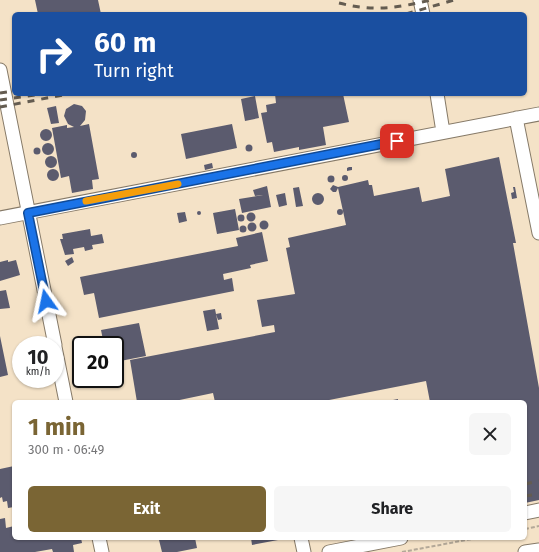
<!DOCTYPE html>
<meta charset="utf-8">
<style>
body{margin:0;font-family:"Fira Sans",sans-serif;background:#f6f6f6;color:#202124;height:100vh;display:flex;flex-direction:column;font-size:15px;white-space:nowrap}
*{box-sizing:border-box;margin:0}
p{font-size:13px;color:#757577}
.icon{flex:none;width:22px;height:22px;fill:none;stroke:currentColor;stroke-width:2;stroke-linecap:round;stroke-linejoin:round}
.map{position:relative;flex:1;overflow:hidden}
.details{position:absolute;left:12px;top:400px;width:515px;height:140px;display:flex;flex-direction:column;background:#fff;border-radius:6px;box-shadow:0 1px 3px #0004}
.details>*{flex:none}
.banner{position:absolute;left:12px;top:12px;width:515px;height:84px;border-radius:6px;box-shadow:0 1px 3px #0004;background:#1a4fa0;color:#fff;overflow:hidden}
.speed{position:absolute;left:12px;top:336px;display:flex;gap:8px;font-size:20px;font-weight:700;text-align:center}
.speed>*{display:grid;place-content:center;width:52px;height:52px;border-radius:50%;background:#fff;box-shadow:0 1px 3px #0004;line-height:1}
.speed small{font-size:10px;font-weight:400}
.speed .limit{border:2px solid #111;border-radius:6px;background:#fff;color:#111}
.pin{position:absolute;display:grid;place-items:center;width:34px;height:34px;color:#fff;margin:-17px;border-radius:8px;box-shadow:0 2px 6px #0006}
.me{position:absolute;width:44px;margin:-22px;rotate:348deg;stroke-linejoin:round;filter:drop-shadow(0 0 3px #0008)}
.turn{display:flex;align-items:center;gap:14px;height:84px;padding:0 16px;font-size:18px}
.turn .icon{width:52px;height:52px;stroke-width:2.5}
.turn b{display:block;font-size:28px;line-height:34px}
.round{display:grid;place-items:center;flex:none;width:42px;height:42px;border-radius:6px;background:#f6f6f6}
.summary{display:flex;align-items:center;justify-content:space-between;height:68px;padding:0 16px}
h1{font-size:24px;font-weight:700;line-height:30px;color:#7a6534}
.cta{display:flex;gap:8px;margin-top:auto;padding:8px 16px}
.cta a{flex:1;height:46px;border-radius:6px;background:#7a6534;color:#fff;font-size:16px;font-weight:700;line-height:46px;text-align:center}
.cta a+a{background:#f6f6f6;color:#202124}
.map>svg:first-child{display:block}
.built{fill:#f4e2c7;fill-rule:evenodd}
.building{fill:#5b5b6e}
.lines{fill:none;stroke-linecap:round;stroke-linejoin:round}
.minor-casing{stroke:#867a68;stroke-width:15}
.path{stroke:#b3a898;stroke-width:2;stroke-dasharray:4 2;stroke-linecap:butt}
.minor{stroke:#fff;stroke-width:13}
.rail{stroke:#645c51;stroke-width:3;stroke-dasharray:7 7;stroke-linecap:butt}
.route-casing{stroke:#114b97;stroke-width:10}
.route{stroke:#1a73e8;stroke-width:7}
.slow{stroke:#f59e0b;stroke-width:7}
</style>
<div class="map">
<svg width="539" height="552" viewBox="0 0 539 552">
<rect width="100%" height="100%" fill="#feefdb"/>
<path class="built" d="M 0,0 L 539,0 L 539,552 L 0,552 ZM 14,14 L 525,14 L 525,94 L 14,94 ZM 21,345 L 55,345 L 55,379 L 21,379 ZM 81,345 L 115,345 L 115,379 L 81,379 ZM 14,402 L 525,402 L 525,538 L 14,538 Z"/>
<path class="building" d="M 35,0 L 98,0 L 101,14 L 38,14 Z
M 275,94 L 343,94 L 349,122 L 323,127 L 326,145 L 299,150 L 299,147 L 274,152 L 272,142 L 267,143 L 261,113 L 267,112 L 266,105 L 276,103 Z
M 255,96 L 259,118 L 245,121 L 241,99 Z
M 74,104 L 82,106 L 86,111 L 85,120 L 80,126 L 89,124 L 99,179 L 92,180 L 93,189 L 72,193 L 69,176 L 61,178 L 52,128 L 67,125 L 67,128 L 74,127 L 68,124 L 64,116 L 66,109 Z
M 56,106 L 59,123 L 51,124 L 47,108 Z
M 232,124 L 237,148 L 186,159 L 181,134 Z
M40 135a6 6 0 1 1 12 0a6 6 0 1 1-12 0Z
M42 149a6 6 0 1 1 12 0a6 6 0 1 1-12 0Z
M245.5 148a3.5 3.5 0 1 1 7 0a3.5 3.5 0 1 1-7 0Z
M33.5 151a3.5 3.5 0 1 1 7 0a3.5 3.5 0 1 1-7 0Z
M131 155a3 3 0 1 1 6 0a3 3 0 1 1-6 0Z
M45 162a6 6 0 1 1 12 0a6 6 0 1 1-12 0Z
M 499,157 L 516,243 L 513,243 L 539,388 L 539,500 L 525,503 L 525,402 L 430,402 L 426,381 L 319,402 L 215,402 L 213,393 L 170,402 L 137,402 L 130,360 L 275,332 L 274,325 L 262,327 L 257,300 L 295,294 L 286,248 L 290,247 L 288,238 L 346,225 L 338,188 L 336,192 L 333,192 L 330,189 L 333,185 L 338,187 L 368,180 L 369,185 L 372,185 L 374,196 L 419,187 L 422,202 L 450,196 L 445,169 Z
M 212,163 L 213,168 L 205,170 L 204,165 Z
M 349,167 L 352,167 L 352,170 L 347,171 L 347,168 Z
M47 175a6 6 0 1 1 12 0a6 6 0 1 1-12 0Z
M342 178a3 3 0 1 1 6 0a3 3 0 1 1-6 0Z
M327.5 179a3.5 3.5 0 1 1 7 0a3.5 3.5 0 1 1-7 0Z
M 267,186 L 271,207 L 242,213 L 239,199 L 263,195 L 255,196 L 253,190 Z
M 299,187 L 303,206 L 296,207 L 293,188 Z
M 513,187 L 515,187 L 517,198 L 512,199 L 511,193 L 514,192 Z
M312 199a6 6 0 1 1 12 0a6 6 0 1 1-12 0Z
M 285,193 L 287,205 L 279,207 L 276,195 Z
M 235,209 L 239,230 L 217,234 L 213,213 Z
M337 212a3 3 0 1 1 6 0a3 3 0 1 1-6 0Z
M197 213a2 2 0 1 1 4 0a2 2 0 1 1-4 0Z
M 185,212 L 187,221 L 179,223 L 177,213 Z
M246.5 217a4.5 4.5 0 1 1 9 0a4.5 4.5 0 1 1-9 0Z
M237.5 218a3.5 3.5 0 1 1 7 0a3.5 3.5 0 1 1-7 0Z
M259.5 225a4.5 4.5 0 1 1 9 0a4.5 4.5 0 1 1-9 0Z
M247.5 227a4.5 4.5 0 1 1 9 0a4.5 4.5 0 1 1-9 0Z
M239.5 229a3.5 3.5 0 1 1 7 0a3.5 3.5 0 1 1-7 0Z
M 90,229 L 91,236 L 102,234 L 104,243 L 92,245 L 93,249 L 85,251 L 84,247 L 73,249 L 74,254 L 65,255 L 60,239 L 63,239 L 62,234 Z
M 262,232 L 268,261 L 250,265 L 251,268 L 223,274 L 224,280 L 232,278 L 234,291 L 99,318 L 94,293 L 84,295 L 80,277 L 238,246 L 236,238 Z
M 72,257 L 74,262 L 68,266 L 65,261 Z
M 8,260 L 8,262 L 16,260 L 20,275 L 0,281 L 0,262 Z
M 6,290 L 10,308 L 0,309 L 0,291 Z
M 215,309 L 219,329 L 207,331 L 203,311 Z
M 221,313 L 222,319 L 218,320 L 216,314 Z
M 139,323 L 146,356 L 115,362 L 115,345 L 104,345 L 101,330 Z
M 0,336 L 8,375 L 0,377 Z
M 398,399 L 398,402 L 389,402 L 388,401 Z
M 14,466 L 14,507 L 8,508 L 7,501 L 3,502 L 2,497 L 0,498 L 0,469 Z
M 5,518 L 6,528 L 14,526 L 14,538 L 81,538 L 82,543 L 73,545 L 74,552 L 53,552 L 52,549 L 35,552 L 0,552 L 0,519 Z
M 170,538 L 195,538 L 197,548 L 177,552 L 162,552 L 159,540 Z
M 251,538 L 277,538 L 278,540 L 252,545 Z"/>
<g class="lines">
<defs>
<path id="minor" d="M 420,0 L 423,14
M 0,70 L 55,345
M 437,94 L 443,132
M 516,118 L 539,233
M 0,218 L 539,114
M 55,347 L 66,402
M 525,513 L 539,510
M 99,538 L 102,552
M 301,538 L 304,552
M 329,552 L 401,538
M 525,552 L 539,550"/>
</defs>
<use href="#minor" class="minor-casing"/>
<path class="path" d="M 525,529 L 539,526
M 402,552 L 477,538"/>
<use href="#minor" class="minor"/>
<path class="rail" d="M 339,3 C 375,12 396,8 431,0
M 406,14 L 454,0
M 0,93 L 14,91
M 0,100 L 42,94
M 0,107 L 68,94
M 525,484 L 539,481
M 525,496 L 539,494"/>
</g>
<g class="lines">
<defs>
<path id="route" d="M 46,301 L 28,213 L 397,141"/>
</defs>
<use href="#route" class="route-casing"/>
<use href="#route" class="route"/>
<path class="slow" d="M 86,201 L 178,184"/>
</g>
</svg>
<div class="speed"><div>10<small>km/h</small></div><div class="limit">20</div></div>
<div class="pin" style="left:397px;top:141px;background:#d93025"><svg class="icon" aria-label="arrive" viewBox="0 0 24 24"><path d="M6 21V4h12l-3 4 3 4H6"/></svg></div>
<svg class="me" style="left:46px;top:301px" viewBox="-20 -20 40 40"><path d="M0-17L14 15 0 8-14 15z" fill="#1a73e8" stroke="#fff" stroke-width="4"/></svg>
<div class="banner">
<div class="turn"><svg class="icon" aria-label="right" viewBox="0 0 24 24"><path d="M7 20v-9h11M14 6l5 5-5 5"/></svg><div><b>60 m</b>Turn right</div></div>
</div>
<section class="details">
<div class="summary"><div><h1>1 min</h1><p>300 m · 06:49</p></div><a class="round"><svg class="icon" aria-label="close" viewBox="0 0 24 24"><path d="M6 6l12 12M18 6L6 18"/></svg></a></div>
<div class="cta"><a>Exit</a><a>Share</a></div>
</section>
</div>
